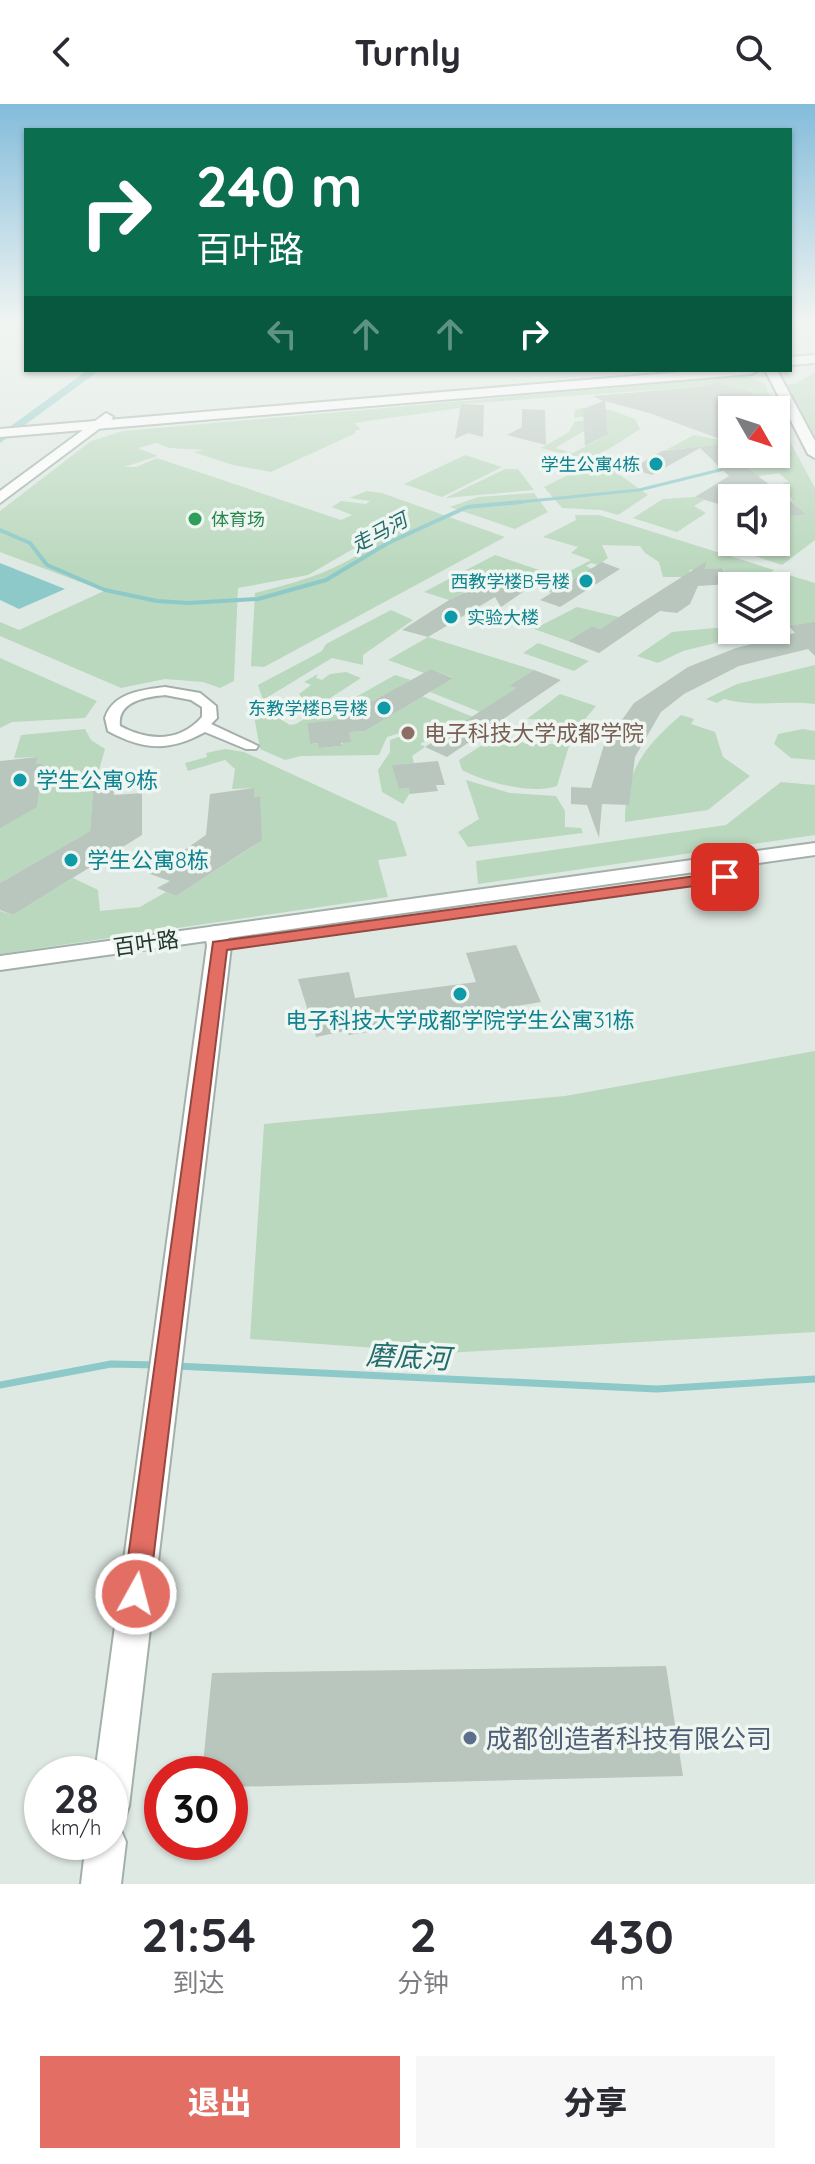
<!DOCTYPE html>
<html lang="zh">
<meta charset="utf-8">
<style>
body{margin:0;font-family:Quicksand,"Noto Sans SC",sans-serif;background:#f7f7f7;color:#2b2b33;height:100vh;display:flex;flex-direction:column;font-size:30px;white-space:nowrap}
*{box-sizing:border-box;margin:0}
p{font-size:26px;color:#7c7c81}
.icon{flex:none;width:44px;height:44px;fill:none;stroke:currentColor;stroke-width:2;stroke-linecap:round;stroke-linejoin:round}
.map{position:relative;height:1780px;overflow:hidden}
.drawer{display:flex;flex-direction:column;background:#fff;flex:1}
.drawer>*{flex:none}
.top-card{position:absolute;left:24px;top:24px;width:768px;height:244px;border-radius:0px;box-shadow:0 2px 6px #0004;background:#0b6e4f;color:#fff;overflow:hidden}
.needle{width:52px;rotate:129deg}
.buttons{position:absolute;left:718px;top:292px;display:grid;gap:16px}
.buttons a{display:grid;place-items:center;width:72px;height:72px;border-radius:0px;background:#fff;box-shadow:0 2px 6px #0004;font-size:40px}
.speed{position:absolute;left:24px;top:1652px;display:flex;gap:16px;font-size:40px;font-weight:700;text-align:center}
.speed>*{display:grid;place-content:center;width:104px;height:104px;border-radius:50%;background:#fff;box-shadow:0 2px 6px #0004;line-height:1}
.speed small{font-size:20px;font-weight:400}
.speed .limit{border:12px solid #d22;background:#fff;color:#111}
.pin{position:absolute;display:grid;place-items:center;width:68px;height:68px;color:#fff;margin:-34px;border-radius:16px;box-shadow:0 4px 12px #0006}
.me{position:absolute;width:88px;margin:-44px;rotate:7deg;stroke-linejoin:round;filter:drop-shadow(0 0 6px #0008)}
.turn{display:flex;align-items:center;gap:28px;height:168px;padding:0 40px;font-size:36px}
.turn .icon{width:104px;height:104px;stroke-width:2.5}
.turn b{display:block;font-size:56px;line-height:68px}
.lanes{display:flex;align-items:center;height:76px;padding:0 40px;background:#0003;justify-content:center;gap:40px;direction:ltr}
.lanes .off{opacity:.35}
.eta{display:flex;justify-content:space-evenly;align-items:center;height:136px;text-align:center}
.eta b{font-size:48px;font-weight:800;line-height:56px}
.action{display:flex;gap:16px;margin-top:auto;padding:16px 40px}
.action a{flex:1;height:92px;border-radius:0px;background:#e36e63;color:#fff;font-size:32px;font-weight:800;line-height:92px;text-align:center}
.action a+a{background:#f7f7f7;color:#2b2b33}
header{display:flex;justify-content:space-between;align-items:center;height:104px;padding:0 40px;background:#fff;font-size:36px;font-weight:800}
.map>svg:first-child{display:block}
.green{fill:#bad8bd}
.water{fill:#8cc9c8}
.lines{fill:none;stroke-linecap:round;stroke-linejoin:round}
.stream-far2{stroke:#8cc9c8;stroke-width:3}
.stream-far1{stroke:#8cc9c8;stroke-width:4}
.stream{stroke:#8cc9c8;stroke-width:7}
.canal{fill:#8cc9c8;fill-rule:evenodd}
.building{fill:#b8c6be}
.pedestrian-casing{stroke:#a3b0a9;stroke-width:4}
.minor-casing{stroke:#a3b0a9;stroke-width:4}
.tertiary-casing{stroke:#a3b0a9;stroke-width:4}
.secondary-casing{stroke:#a0b3a9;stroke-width:4}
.pedestrian{fill:#fff;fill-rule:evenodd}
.minor{fill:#fff;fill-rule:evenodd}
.tertiary{fill:#fff;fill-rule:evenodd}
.secondary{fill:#fff;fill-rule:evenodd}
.route{fill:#e36e63;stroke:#944840;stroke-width:2}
.culture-dot{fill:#0f9aa8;stroke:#eff6f1;stroke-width:3}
.leisure-dot{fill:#2e9e5b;stroke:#eff6f1;stroke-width:3}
.education-dot{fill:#8d6e63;stroke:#eff6f1;stroke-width:3}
.service-dot{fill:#5c6f8a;stroke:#eff6f1;stroke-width:3}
.labels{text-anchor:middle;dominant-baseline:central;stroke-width:7;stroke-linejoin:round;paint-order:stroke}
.far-culture-label{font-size:18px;fill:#0d838f;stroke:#eff6f1;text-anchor:end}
.far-leisure-label{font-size:18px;fill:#27864d;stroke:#eff6f1;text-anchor:start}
.far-water-label{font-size:20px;font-style:italic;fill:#236c6c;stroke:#eff6f1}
.education-label{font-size:22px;fill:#785e54;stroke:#eff6f1;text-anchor:start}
.culture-label{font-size:22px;fill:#0d838f;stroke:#eff6f1;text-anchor:start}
.street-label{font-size:22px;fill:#22372e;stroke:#eff6f1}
.near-service-label{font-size:26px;fill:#4e5e75;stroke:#eff6f1;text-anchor:start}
.near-water-label{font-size:28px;font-style:italic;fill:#236c6c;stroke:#eff6f1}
</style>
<header><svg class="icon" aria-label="back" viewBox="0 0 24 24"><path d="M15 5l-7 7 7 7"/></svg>Turnly<svg class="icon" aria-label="search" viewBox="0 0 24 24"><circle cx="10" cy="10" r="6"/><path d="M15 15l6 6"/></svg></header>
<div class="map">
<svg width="815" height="1780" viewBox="0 0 815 1780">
<rect width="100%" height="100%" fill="#dfe9e3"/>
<path class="green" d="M 815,268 L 815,333 L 787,280 L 795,280 Z
M 748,272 L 765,280 L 775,306 L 762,306 L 751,288 L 716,278 L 709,282 L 461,300 L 460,304 L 354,319 L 361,325 L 355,327 L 356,329 L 271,368 L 233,361 L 193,348 L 204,346 L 169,344 L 157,339 L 138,344 L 158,352 L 124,363 L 136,363 L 157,354 L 341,416 L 352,411 L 332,403 L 341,397 L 366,400 L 370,397 L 349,394 L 367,387 L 382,389 L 505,433 L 264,563 L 251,562 L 255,489 C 298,478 339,467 375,439 L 365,438 L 308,471 L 238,484 L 234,577 L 220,584 L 203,578 L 165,575 L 121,584 L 0,532 L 0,518 L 19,526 L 104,487 L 0,448 L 0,407 L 91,337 L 123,327 Z
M 582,304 L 611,306 L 635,315 L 640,325 C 593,355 596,359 541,344 L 569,328 L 575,317 L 584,317 L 584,327 L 555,344 L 573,349 L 605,332 L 604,328 L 608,328 L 606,310 L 574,314 L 575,306 Z
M 778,330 L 786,330 L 815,384 L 815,436 L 782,461 L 718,440 L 732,432 L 732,438 L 776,438 L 776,414 L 805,409 L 794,400 L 783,379 L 789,378 L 779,369 L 751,373 L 717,341 L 666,346 L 694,331 L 732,338 L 732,350 L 776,350 L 787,345 L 784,341 L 776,340 Z
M 465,351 L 502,363 L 442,393 L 404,380 Z
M 603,359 L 648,391 L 618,411 L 601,406 L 562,404 L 544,383 L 590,360 Z
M 505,365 L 518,365 L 534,386 L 445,394 Z
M 534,389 L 548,408 L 515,425 L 450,403 L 478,393 Z
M 695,393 L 704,396 L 694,402 L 706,409 L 677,428 L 633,414 L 663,395 Z
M 575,411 L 599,411 L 774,466 L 767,471 L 725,468 L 722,464 L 689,466 L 692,473 L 663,473 L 659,458 L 645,449 L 640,442 L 602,441 L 608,454 L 598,461 L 591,459 L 586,462 L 592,465 L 552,489 L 537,484 L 591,456 L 571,449 L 578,443 L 543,433 L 576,416 Z
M 495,451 L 551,470 L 521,488 L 500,473 L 494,473 L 449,496 L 424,488 Z
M 782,469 L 815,479 L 815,520 L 776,525 L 776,482 L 754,482 L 766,480 Z
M 577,503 L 619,513 L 600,525 L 592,522 L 568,537 L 534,525 Z
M 391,506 L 413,516 L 363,551 L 363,561 L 332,554 L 263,596 L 258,581 L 322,547 L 326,540 Z
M 725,516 L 732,516 L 732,526 L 768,526 L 683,547 L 658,559 L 637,552 L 672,528 L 725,523 Z
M 428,533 L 534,566 L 510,582 L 516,584 L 480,608 L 430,588 L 452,573 L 431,565 L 424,569 L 388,556 Z
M 538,539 L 589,557 L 574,567 L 523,549 Z
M 0,554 L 97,597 L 85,614 L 12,618 L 0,624 Z
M 815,561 L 815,600 C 784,596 755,604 724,595 L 717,599 L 706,595 L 737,580 Z
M 346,568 L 361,574 L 321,600 L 306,599 L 299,590 L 311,581 L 304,578 L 318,570 L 316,574 L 322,576 L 330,570 Z
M 395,571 L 411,576 L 365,604 L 358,604 L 348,616 L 307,619 L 310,640 L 319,639 L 321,644 L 341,642 L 349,628 L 365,627 L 422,592 L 473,613 L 436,636 L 429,635 L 420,640 L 425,643 L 412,652 L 414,659 L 393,661 L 399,685 L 409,684 L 410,689 L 403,700 L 382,688 L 378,666 L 390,648 L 390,636 L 416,627 L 410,626 L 387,633 L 379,651 L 301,652 L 285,656 L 260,645 L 254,612 L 265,606 L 290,621 L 296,620 L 326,601 L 347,598 Z
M 560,590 L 596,602 L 576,626 L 557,627 L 552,616 L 527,615 Z
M 681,611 L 694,615 L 691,620 L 715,628 L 723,653 L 750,672 L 708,706 L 625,718 C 625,667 644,643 681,611 Z
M 85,625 L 91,636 L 105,645 L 93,687 L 90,727 L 0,779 L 0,724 L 42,660 L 36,660 L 37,653 L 14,654 L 21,631 Z
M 803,625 L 815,627 L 815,656 L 791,654 L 774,640 L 778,630 Z
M 501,629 L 526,640 L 567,640 L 569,642 L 557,682 C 534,691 483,678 462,666 L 459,656 Z
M 225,645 L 244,648 L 396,718 L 407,752 L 378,756 L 388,793 L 0,850 L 0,807 L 13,811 L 73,774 L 98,786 L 100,807 L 140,803 L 166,788 L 176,792 L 252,743 L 259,692 L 254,693 L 253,684 L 232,685 L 235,665 L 225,656 L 188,667 L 185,659 L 207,653 L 206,649 Z
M 466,676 L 510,689 L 556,692 L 565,707 L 565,723 L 581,724 L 583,729 L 468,743 L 458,728 L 479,715 Z
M 781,678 L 815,681 L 815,731 L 478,780 L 476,757 L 726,721 Z
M 815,947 L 815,1228 L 446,1249 L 250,1235 L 264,1020 L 565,992 Z"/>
<path class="water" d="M 0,459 L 65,485 L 19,505 L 0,496 Z"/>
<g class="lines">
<path class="stream-far2" d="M 739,362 L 790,350
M 501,400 L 639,386 L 728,364"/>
<path class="stream-far1" d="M 0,426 L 30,439 L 47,461 L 105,486 L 157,497 L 188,499 L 258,495 L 326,476 L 388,439 L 467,403 L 521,398"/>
<path class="stream" d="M 176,1262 L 657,1285 L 815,1275
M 0,1281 L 111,1260 L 156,1261"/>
<path class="canal" d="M 88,266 L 100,266 L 0,339 L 0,330 Z"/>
</g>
<path class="building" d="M 716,278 L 751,288 L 763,306 L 732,306 L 732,352 L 770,381 L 732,385 L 732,404 L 695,393 L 729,372 L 700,344 L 652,371 L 631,365 L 662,347 L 731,339 L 649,309 L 605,297 L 608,330 L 585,342 L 583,305 L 603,297 L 593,292 L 709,282 Z
M 461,300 L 484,301 L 483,333 L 468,329 L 455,335 Z
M 522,305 L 545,306 L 546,341 L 507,331 L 522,323 Z
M 776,385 L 806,410 L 776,414 Z
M 707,457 L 704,465 L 722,464 L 731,480 L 698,482 L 690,500 L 677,509 L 660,507 L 599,549 L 568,537 L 592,522 L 600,525 Z
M 602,458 L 620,465 L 560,503 L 540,496 Z
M 505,469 L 535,480 L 501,503 L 495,493 L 428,533 L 402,526 L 449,496 Z
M 815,518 L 815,552 L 808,545 L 739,562 L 684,590 L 661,608 L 635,653 L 629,701 L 602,700 L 599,734 L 587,701 L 571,700 L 571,683 L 591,684 L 604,641 L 634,599 L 688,563 L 736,544 L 795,529 L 789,522 Z
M 431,565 L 453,574 L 365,627 L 349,628 L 351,638 L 341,639 L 342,642 L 319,644 L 318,639 L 310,640 L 307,619 L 339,616 Z
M 534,566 L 561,576 L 447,653 L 425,643 L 516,584 L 509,582 Z
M 38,653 L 36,660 L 42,660 L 37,703 L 0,724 L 0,657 Z
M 438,657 L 445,681 L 436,681 L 438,687 L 410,690 L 409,684 L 399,685 L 392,661 Z
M 113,684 L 114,691 L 142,689 L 142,731 L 13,811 L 0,806 L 0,779 L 90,727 L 93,687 Z
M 254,684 L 254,693 L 260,692 L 262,736 L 176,792 L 157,784 L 170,777 L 150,770 L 206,731 L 210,690 Z
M 516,841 L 541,898 L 511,903 L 509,907 L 349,931 L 345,927 L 316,933 L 298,875 L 349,868 L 355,894 L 476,878 L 466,849 Z
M 666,1562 L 683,1672 L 230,1683 L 230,1670 L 202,1670 L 212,1569 Z"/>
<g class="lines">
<defs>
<path id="pedestrian" d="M 165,583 L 200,589 L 216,602 L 217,614 L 211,620 L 258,642 L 256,645 L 246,645 L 205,628 C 169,648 143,646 108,627 L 105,614 C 113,589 141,586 165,583 ZM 165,591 L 191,596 L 202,603 L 202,613 C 179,639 148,637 120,622 C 117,597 146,593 165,591 Z"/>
<path id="minor" d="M 765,266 L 777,266 L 815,337 L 815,354 L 808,350 Z
M 216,822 L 224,824 L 231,842 L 129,1702 L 124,1716 L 112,1721 L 120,1724 L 126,1738 L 121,1780 L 81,1780 L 86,1738 L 110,1738 L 110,1670 L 95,1670 L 207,842 L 205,829 L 208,824 Z"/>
<path id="tertiary" d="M 815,251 L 815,259 L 790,261 L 790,253 Z
M 706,266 L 758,266 L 752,270 L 0,333 L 0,325 Z
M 815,739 L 815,751 L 0,866 L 0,852 Z"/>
<path id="secondary" d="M 106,309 L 113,313 L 111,316 L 0,399 L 0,387 Z"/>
</defs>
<use href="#pedestrian" class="pedestrian-casing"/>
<use href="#minor" class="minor-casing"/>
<use href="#tertiary" class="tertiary-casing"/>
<use href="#secondary" class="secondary-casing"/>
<use href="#pedestrian" class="pedestrian"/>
<use href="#minor" class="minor"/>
<use href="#tertiary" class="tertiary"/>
<use href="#secondary" class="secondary"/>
</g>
<linearGradient id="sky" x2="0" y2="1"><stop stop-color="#83bcdb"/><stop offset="0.47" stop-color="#f1f5f2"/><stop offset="1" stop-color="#f1f5f2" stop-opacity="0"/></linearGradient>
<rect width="815" height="466" fill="url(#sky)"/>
<path class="route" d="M 725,768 L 733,773 L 730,777 L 227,846 L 149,1490 L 145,1498 L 136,1502 L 126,1498 L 123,1490 L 213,838 Z"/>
<g class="culture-dot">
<circle cx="656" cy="360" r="8"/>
<circle cx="586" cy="477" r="8"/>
<circle cx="451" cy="513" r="8"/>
<circle cx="384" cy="604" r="8"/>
<circle cx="20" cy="676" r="8"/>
<circle cx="71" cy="756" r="8"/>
<circle cx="460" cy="890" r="8"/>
</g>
<circle class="leisure-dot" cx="195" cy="415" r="8"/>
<circle class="education-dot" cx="408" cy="629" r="8"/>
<circle class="service-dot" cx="470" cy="1634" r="8"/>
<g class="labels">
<g class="far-culture-label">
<text x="640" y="360">学生公寓4栋</text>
<text x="570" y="477">西教学楼B号楼</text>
<text x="467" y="513" text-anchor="start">实验大楼</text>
<text x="368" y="604">东教学楼B号楼</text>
</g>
<g class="far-leisure-label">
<text x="211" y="415">体育场</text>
</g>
<g class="far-water-label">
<text transform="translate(379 428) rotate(-28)">走马河</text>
</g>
<g class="education-label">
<text x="424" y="629">电子科技大学成都学院</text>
</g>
<g class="culture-label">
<text x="36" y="676">学生公寓9栋</text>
<text x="87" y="756">学生公寓8栋</text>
<text x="460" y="916" text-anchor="middle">电子科技大学成都学院学生公寓31栋</text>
</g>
<g class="street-label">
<text transform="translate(146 839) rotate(-8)">百叶路</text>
</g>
<g class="near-service-label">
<text x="486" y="1634">成都创造者科技有限公司</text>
</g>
<g class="near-water-label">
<text transform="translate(408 1252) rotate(3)">磨底河</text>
</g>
</g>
</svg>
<div class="buttons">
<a><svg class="needle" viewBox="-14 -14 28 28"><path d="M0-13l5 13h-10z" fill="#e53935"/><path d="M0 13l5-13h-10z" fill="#7c7c81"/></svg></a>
<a><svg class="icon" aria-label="sound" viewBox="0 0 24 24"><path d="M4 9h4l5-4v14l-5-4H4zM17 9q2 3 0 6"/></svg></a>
<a><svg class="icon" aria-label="layers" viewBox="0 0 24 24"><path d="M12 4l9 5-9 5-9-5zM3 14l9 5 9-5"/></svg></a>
</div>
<div class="speed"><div>28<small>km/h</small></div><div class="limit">30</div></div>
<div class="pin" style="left:725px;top:773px;background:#d93025"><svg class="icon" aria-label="arrive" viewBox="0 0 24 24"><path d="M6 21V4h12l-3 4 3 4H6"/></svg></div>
<svg class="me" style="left:136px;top:1490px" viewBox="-20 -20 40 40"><circle r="17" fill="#e36e63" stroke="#fff" stroke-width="3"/><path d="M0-11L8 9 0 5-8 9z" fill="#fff"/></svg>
<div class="top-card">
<div class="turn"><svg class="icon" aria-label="right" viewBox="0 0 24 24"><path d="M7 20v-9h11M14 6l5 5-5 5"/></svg><div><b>240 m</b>百叶路</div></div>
<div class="lanes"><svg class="icon off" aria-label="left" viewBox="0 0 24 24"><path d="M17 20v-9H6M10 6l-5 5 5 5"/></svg><svg class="icon off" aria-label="ahead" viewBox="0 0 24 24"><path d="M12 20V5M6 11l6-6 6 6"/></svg><svg class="icon off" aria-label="ahead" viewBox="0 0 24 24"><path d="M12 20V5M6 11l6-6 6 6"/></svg><svg class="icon" aria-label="right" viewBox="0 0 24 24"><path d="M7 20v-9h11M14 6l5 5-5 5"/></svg></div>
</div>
</div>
<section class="drawer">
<div class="eta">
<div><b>21:54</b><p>到达</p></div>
<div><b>2</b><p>分钟</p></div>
<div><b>430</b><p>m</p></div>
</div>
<div class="action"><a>退出</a><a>分享</a></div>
</section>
